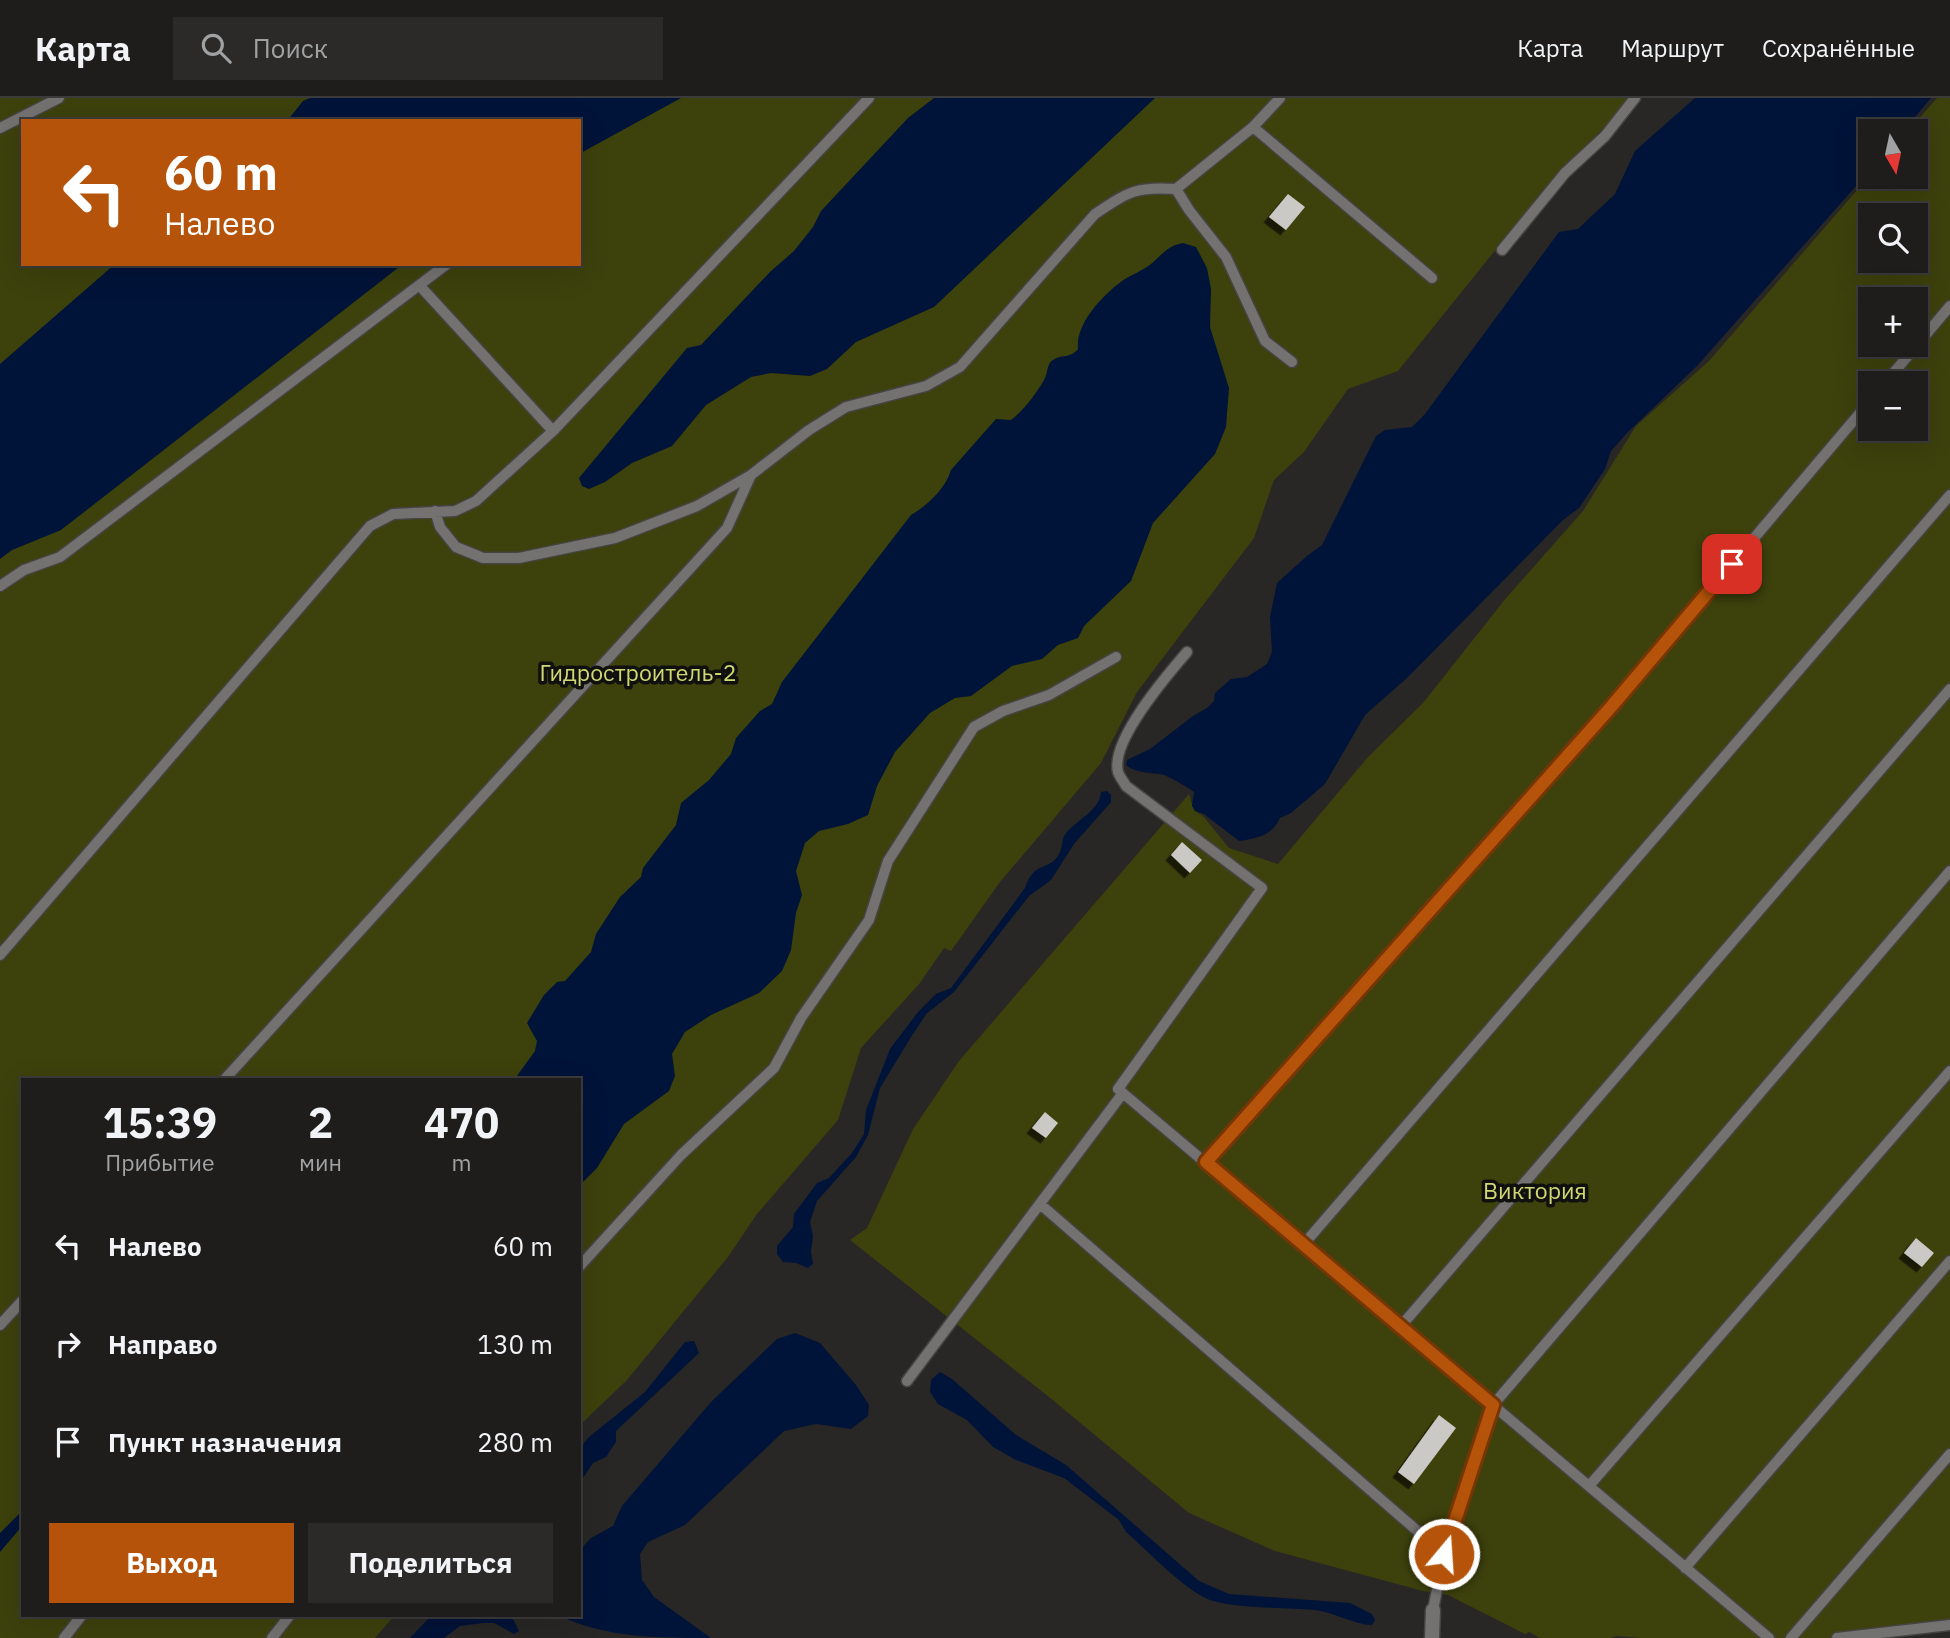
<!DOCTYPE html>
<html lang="ru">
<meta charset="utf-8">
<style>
body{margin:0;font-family:"IBM Plex Sans",sans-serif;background:#2b2a29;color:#f1f3f6;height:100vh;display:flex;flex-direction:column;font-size:26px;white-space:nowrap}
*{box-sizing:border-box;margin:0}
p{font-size:23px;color:#a1a2a3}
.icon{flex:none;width:38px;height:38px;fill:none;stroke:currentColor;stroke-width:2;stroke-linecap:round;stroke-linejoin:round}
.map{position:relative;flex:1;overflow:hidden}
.details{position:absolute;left:21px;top:980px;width:560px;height:539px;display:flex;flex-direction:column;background:#1e1d1c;border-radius:0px;box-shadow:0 7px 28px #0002,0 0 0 2px #3c3b3b}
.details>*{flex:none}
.banner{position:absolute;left:21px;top:21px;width:560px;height:147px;border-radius:0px;box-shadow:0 7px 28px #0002,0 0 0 2px #3c3b3b;background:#b45309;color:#fff;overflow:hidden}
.needle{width:46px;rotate:171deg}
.fabs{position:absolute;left:1858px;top:21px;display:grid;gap:14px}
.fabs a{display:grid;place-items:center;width:70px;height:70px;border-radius:0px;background:#1e1d1c;box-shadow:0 7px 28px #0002,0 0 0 2px #3c3b3b;font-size:35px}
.pin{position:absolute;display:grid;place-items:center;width:60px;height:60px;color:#fff;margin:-30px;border-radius:14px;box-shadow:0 4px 10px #0006}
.me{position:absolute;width:77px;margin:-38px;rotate:18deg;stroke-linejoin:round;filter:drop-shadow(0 0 5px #0008)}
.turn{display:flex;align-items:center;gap:24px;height:147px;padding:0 28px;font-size:32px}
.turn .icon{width:91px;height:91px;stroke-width:2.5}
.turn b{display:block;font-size:49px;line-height:60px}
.eta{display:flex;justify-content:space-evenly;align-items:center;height:119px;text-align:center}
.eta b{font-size:42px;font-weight:700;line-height:49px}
.cta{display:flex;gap:14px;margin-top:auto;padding:14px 28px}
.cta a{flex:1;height:80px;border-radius:0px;background:#b45309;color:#fff;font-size:28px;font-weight:700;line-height:80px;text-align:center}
.cta a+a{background:#2b2a29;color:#f1f3f6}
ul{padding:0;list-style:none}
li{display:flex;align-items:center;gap:21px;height:98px;padding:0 28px}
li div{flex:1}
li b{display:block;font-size:26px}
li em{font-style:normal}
header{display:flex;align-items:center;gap:42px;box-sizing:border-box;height:98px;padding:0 35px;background:#1e1d1c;border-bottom:2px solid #3c3b3b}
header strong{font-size:33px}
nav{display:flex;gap:38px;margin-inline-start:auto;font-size:24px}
.search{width:490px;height:63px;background:#2b2a29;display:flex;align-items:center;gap:18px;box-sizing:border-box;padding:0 24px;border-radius:0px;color:#a1a2a3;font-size:26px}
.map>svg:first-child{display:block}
.green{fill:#3d410c;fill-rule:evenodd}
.water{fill:#001338}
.building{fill:#cac9c6;filter:url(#shadow)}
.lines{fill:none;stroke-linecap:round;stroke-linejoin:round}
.lane-casing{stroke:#454442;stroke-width:13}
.street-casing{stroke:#454442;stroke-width:17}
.lane{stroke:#737271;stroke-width:10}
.street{stroke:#737271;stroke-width:14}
.route-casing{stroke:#753606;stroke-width:18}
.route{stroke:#b45309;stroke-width:12}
.labels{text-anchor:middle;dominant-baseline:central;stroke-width:7;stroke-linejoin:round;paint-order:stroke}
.park-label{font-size:23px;fill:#cfd871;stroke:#10100f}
</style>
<header>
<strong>Карта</strong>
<div class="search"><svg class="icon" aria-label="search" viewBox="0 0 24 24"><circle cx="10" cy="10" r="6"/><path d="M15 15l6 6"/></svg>Поиск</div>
<nav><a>Карта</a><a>Маршрут</a><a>Сохранённые</a></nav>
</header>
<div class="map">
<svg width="1950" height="1540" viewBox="0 0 1950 1540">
<defs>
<filter id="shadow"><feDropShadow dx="-5.5" dy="5.5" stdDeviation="0" flood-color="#0009"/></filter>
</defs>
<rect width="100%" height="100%" fill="#282725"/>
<path class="green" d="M 0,0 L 1629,0 L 1613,21 L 1559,73 L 1398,273 L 1348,291 L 1304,354 L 1274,382 L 1254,440 L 1137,594 L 1101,665 L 1000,784 L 951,853 L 944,850 L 920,885 L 861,950 L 838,1022 L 757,1116 L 728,1159 L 627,1282 L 579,1328 L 579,982 L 23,982 L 23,1517 L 395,1517 L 375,1540 L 0,1540 ZM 23,23 L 579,23 L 579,166 L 23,166 Z
M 1937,0 L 1950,0 L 1950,1531 L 1883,1540 L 1641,1540 L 1617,1538 L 1610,1540 L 1540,1540 L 1529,1534 L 1525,1536 L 1448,1497 L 1423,1493 L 1275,1453 L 1189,1415 L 1049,1299 L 850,1142 L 867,1130 L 913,1031 L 959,963 L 1189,696 L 1194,712 L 1204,719 L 1229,750 L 1278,766 L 1368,659 L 1423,605 L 1506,500 L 1583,413 L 1636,328 L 1709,263 L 1871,76 L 1871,79 L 1916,79 L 1916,33 L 1908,33 ZM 1871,117 L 1916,117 L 1916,163 L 1871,163 ZM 1871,201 L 1916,201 L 1916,247 L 1871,247 ZM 1871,285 L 1916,285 L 1916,331 L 1871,331 Z"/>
<path class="water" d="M 310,0 L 681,0 L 579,56 L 579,23 L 287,23 L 303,3 Z
M 934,0 L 1155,0 L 934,209 L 856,244 L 827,271 L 810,278 L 771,275 L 751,279 L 706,307 L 672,348 L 632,365 L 605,384 L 589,391 L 582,388 L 579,380 L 687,250 L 701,247 L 770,174 L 794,153 L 813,129 L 821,113 L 908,20 Z
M 1695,0 L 1931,0 L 1903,33 L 1871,33 L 1871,71 L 1697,268 L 1627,335 L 1611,353 L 1605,371 L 1579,410 L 1563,422 L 1407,580 L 1365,617 L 1325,686 L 1291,715 L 1280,720 C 1272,738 1257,740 1239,743 L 1204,716 L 1195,713 L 1192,708 L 1194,694 C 1191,691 1168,678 1164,677 C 1151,674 1137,676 1126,667 L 1127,662 L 1150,651 L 1193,618 L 1207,610 L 1214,603 L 1215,595 L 1231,581 L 1247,579 L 1267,566 L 1272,554 L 1270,519 L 1277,485 L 1307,458 L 1322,447 L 1376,338 L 1385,332 L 1412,329 L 1425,316 L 1559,134 L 1578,131 L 1615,96 L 1635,53 Z
M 1183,145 L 1196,149 L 1207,170 L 1211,191 L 1210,229 L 1229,290 L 1226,329 L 1215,356 L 1153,425 L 1131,483 L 1084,528 L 1078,540 L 1058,547 L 1042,561 L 1012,568 L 971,598 L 955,600 L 930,615 L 895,654 L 877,688 L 868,717 L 848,726 L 819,733 L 805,745 L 796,773 L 802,797 L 796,815 L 791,852 L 782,873 L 759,895 L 711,917 L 685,934 L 672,956 L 675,978 L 669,993 L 624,1026 L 597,1070 L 579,1088 L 579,982 L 514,982 L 535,953 L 537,943 L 527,925 L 544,897 L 557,884 L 565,883 L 591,854 L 596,836 L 620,799 L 641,779 L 643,770 L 676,727 L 681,705 L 709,682 L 731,656 L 736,640 L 760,613 L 772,606 L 782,584 L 911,417 C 927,408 946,390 951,372 L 996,321 L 1011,322 C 1024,312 1036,296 1044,282 C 1048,277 1046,266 1053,262 C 1062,256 1070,261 1078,251 C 1075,226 1103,197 1122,183 C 1131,177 1142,173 1151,166 C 1163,156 1167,148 1183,145 Z
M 115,166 L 403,166 L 61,432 L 12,452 L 0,461 L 0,266 Z
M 1107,693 L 1111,697 L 1111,704 L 1074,746 L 1051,782 L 1029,798 L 954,894 L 927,915 L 911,939 L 880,990 L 868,1037 L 856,1059 L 817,1103 L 810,1124 L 813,1138 L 811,1153 L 813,1166 L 808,1170 L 796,1165 L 783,1164 L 777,1156 L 777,1148 L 793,1129 L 794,1116 L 817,1085 L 829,1080 L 852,1055 L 864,1036 L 866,1012 L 890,951 L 918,914 L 936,896 L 951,890 L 1025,790 C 1034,762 1049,774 1059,756 C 1063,750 1061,741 1066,735 C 1077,722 1100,712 1101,694 Z
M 795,1235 L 820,1245 L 856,1287 L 869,1307 L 868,1318 L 851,1331 L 816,1326 L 784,1333 L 685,1427 L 648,1444 L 640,1456 L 642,1482 L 654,1499 L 711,1540 C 656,1540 609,1540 559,1518 L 579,1517 L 579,1453 L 591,1440 L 613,1428 L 622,1408 L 711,1304 L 777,1241 Z
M 694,1243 L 699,1255 L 616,1333 L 616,1344 L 606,1359 L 593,1365 L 579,1386 L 579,1351 L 589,1339 L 645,1294 L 685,1244 Z
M 940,1274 L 952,1281 L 1016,1337 L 1066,1367 L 1199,1483 L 1229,1496 L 1350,1505 L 1372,1516 L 1375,1522 L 1372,1527 C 1356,1527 1333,1514 1315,1512 C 1285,1509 1242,1511 1213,1503 C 1188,1496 1147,1452 1126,1434 L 1119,1422 L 1064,1380 L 1016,1362 L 993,1349 L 967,1322 L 938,1306 L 930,1294 L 931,1282 Z
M 23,1412 L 23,1427 L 0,1454 L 0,1435 Z
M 440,1517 L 511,1517 L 519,1533 L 514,1536 L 494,1525 L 483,1525 L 460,1528 L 444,1540 L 410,1540 L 429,1520 Z"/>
<path class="building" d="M 1288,96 L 1305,109 L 1286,132 L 1269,119 Z
M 1182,744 L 1202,762 L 1190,775 L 1171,757 Z
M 1045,1014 L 1058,1025 L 1046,1040 L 1032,1030 Z
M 1916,1140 L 1934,1155 L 1922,1169 L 1904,1155 Z
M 1439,1317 L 1456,1330 L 1414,1386 L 1398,1374 Z"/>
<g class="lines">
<defs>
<path id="lane" d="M 1253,29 L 1432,180
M 0,30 L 59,0
M 1176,91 L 1189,112 L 1226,159 L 1265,243 L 1292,264
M 1502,152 L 1565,75 L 1605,38 L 1635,0
M 420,188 L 553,333
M 1885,285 L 1950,208
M 435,413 L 440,429 L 456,449 L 483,460 L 519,460 L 615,440 L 697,408 L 751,377 L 809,332 L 846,309 L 926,288 L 960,269 L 1095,116 C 1128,94 1136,88 1176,91 L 1253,29 L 1280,0
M 0,488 L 24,472 L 60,459 L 447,166
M 1187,554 C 1168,576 1110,643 1118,674 C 1119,678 1124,684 1126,688 L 1262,790 L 1118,991 L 1769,1540
M 0,857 L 370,428 L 393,416 L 455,413 L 476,403 L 553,333 L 869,0
M 224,982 L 727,430 L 751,377
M 1206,1064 L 1611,609 L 1871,302
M 1040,1106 L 1444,1456
M 1304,1146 L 1950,397
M 579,1169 L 681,1057 L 774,970 L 801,920 L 869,822 L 888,763 L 974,629 L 1003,613 L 1049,597 L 1116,559
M 0,1227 L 23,1202
M 1401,1228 L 1950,591
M 907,1283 L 1123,995
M 1589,1388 L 1950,973
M 1685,1470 L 1950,1163
M 1433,1512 L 1444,1456 L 1493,1307 L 1950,773
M 64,1540 L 82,1517
M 272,1540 L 290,1517
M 1791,1540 L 1950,1356
M 1837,1540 L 1950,1527"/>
<path id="street" d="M 1432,1540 L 1433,1512"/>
</defs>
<use href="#lane" class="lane-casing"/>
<use href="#street" class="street-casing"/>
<use href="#lane" class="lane"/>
<use href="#street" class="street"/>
</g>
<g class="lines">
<defs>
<path id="route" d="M 1444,1456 L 1493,1307 L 1206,1064 L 1611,609 L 1732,466"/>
</defs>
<use href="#route" class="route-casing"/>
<use href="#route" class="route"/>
</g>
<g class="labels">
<g class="park-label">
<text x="638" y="574">Гидростроитель-2</text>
<text x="1535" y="1092">Виктория</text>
</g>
</g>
</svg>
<div class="fabs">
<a><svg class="needle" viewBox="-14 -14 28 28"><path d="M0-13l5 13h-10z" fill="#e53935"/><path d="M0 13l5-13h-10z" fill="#a1a2a3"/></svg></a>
<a><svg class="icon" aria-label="search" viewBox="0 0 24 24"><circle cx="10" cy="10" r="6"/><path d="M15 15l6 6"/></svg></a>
<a>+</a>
<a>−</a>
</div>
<div class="pin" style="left:1732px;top:466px;background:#d93025"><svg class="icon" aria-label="arrive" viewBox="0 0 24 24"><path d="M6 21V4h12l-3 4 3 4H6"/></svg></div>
<svg class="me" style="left:1444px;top:1456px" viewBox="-20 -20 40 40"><circle r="17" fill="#b45309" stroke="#fff" stroke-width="3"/><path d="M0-11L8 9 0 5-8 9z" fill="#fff"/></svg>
<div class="banner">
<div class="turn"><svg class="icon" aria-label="left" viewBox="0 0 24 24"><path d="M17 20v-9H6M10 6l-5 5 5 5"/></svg><div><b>60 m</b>Налево</div></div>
</div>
<section class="details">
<div class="eta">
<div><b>15:39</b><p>Прибытие</p></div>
<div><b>2</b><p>мин</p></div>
<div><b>470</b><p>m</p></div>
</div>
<ul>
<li><svg class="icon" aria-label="left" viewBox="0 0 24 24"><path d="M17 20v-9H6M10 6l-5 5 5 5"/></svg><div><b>Налево</b></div><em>60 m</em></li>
<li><svg class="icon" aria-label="right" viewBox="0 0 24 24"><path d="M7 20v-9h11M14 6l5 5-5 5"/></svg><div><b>Направо</b></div><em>130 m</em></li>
<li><svg class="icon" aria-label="arrive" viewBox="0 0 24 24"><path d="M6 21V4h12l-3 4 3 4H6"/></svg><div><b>Пункт назначения</b></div><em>280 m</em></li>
</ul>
<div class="cta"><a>Выход</a><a>Поделиться</a></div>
</section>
</div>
